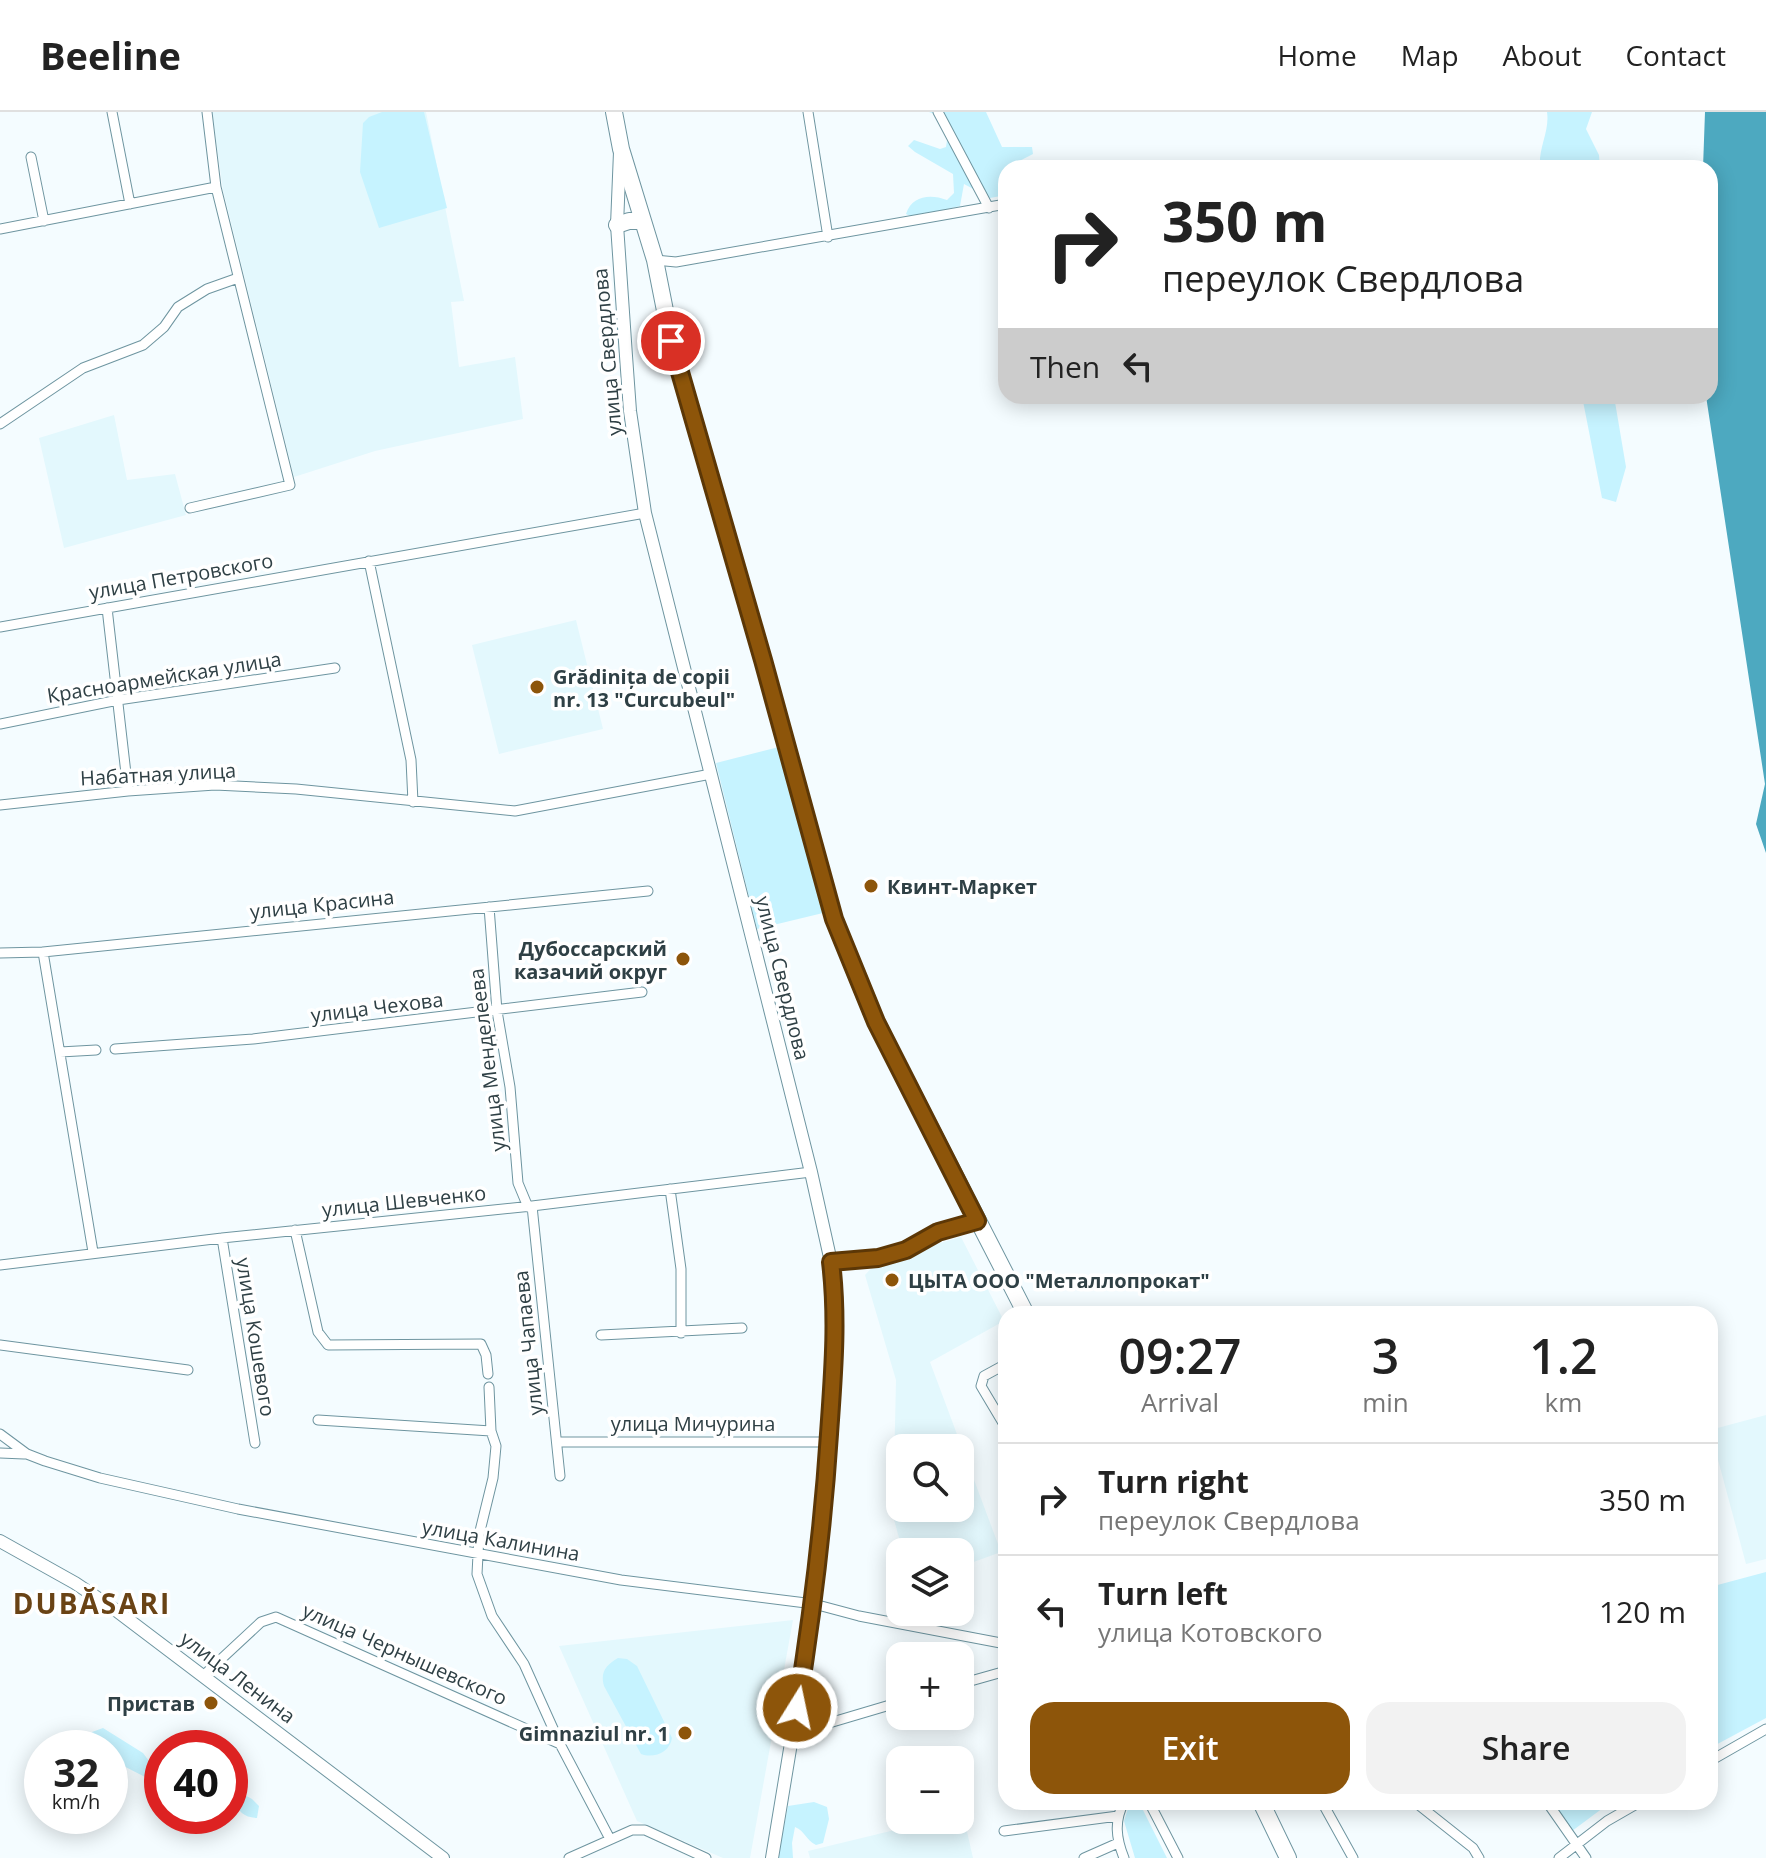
<!DOCTYPE html>
<meta charset="utf-8">
<style>
body{margin:0;font-family:"Open Sans",sans-serif;background:#f2f2f2;color:#222;height:100vh;display:flex;flex-direction:column;font-size:30px;white-space:nowrap}
*{box-sizing:border-box;margin:0}
p{font-size:26px;color:#767676}
.icon{flex:none;width:44px;height:44px;fill:none;stroke:currentColor;stroke-width:2;stroke-linecap:round;stroke-linejoin:round}
.map{position:relative;flex:1;overflow:hidden}
.side{position:absolute;left:998px;top:1194px;width:720px;height:504px;display:flex;flex-direction:column;background:#fff;border-radius:24px;box-shadow:0 4px 20px #0003}
.side>*{flex:none}
.top-card{position:absolute;left:998px;top:48px;width:720px;height:244px;border-radius:24px;box-shadow:0 4px 20px #0003;background:#fff;color:#222;overflow:hidden}
.buttons{position:absolute;left:886px;top:1322px;display:grid;gap:16px}
.buttons a{display:grid;place-items:center;width:88px;height:88px;border-radius:16px;background:#fff;box-shadow:0 4px 20px #0003;font-size:40px}
.speed{position:absolute;left:24px;top:1618px;display:flex;gap:16px;font-size:40px;font-weight:700;text-align:center}
.speed>*{display:grid;place-content:center;width:104px;height:104px;border-radius:50%;background:#fff;box-shadow:0 4px 20px #0003;line-height:1}
.speed small{font-size:20px;font-weight:400}
.speed .limit{border:12px solid #d22;background:#fff;color:#111}
.pin{position:absolute;display:grid;place-items:center;width:68px;height:68px;color:#fff;margin:-34px;border:4px solid #fff;border-radius:50%;box-shadow:0 2px 8px #0007}
.me{position:absolute;width:88px;margin:-44px;rotate:10deg;stroke-linejoin:round;filter:drop-shadow(0 0 6px #0008)}
.turn{display:flex;align-items:center;gap:28px;height:168px;padding:0 32px;font-size:36px}
.turn .icon{width:104px;height:104px;stroke-width:2.5}
.turn b{display:block;font-size:56px;line-height:68px}
.then{display:flex;align-items:center;height:76px;padding:0 32px;background:#0003;gap:16px;font-size:30px}
.eta{display:flex;justify-content:space-evenly;align-items:center;height:136px;text-align:center}
.eta b{font-size:48px;font-weight:600;line-height:56px}
.action{display:flex;gap:16px;margin-top:auto;padding:16px 32px}
.action a{flex:1;height:92px;border-radius:24px;background:#8d550a;color:#fff;font-size:32px;font-weight:600;line-height:92px;text-align:center}
.action a+a{background:#f2f2f2;color:#222}
ul{padding:0;list-style:none}
li{display:flex;align-items:center;gap:24px;height:112px;padding:0 32px;border-top:2px solid #e0e0e0}
li div{flex:1}
li b{display:block;font-size:30px}
li em{font-style:normal}
header{display:flex;align-items:center;gap:48px;box-sizing:border-box;height:112px;padding:0 40px;background:#fff;border-bottom:2px solid #e0e0e0}
header strong{font-size:38px}
nav{display:flex;gap:44px;margin-inline-start:auto;font-size:28px}
.map>svg:first-child{display:block}
.built{fill:#e3f8fd;fill-rule:evenodd}
.green{fill:#c6f3ff}
.water{fill:#4da9c0}
.lines{fill:none;stroke-linecap:round;stroke-linejoin:round}
.street-casing{stroke:#6e95a0;stroke-width:11}
.secondary-casing{stroke:#6e95a0;stroke-width:14}
.highway-casing{stroke:#6e95a0;stroke-width:18}
.street{stroke:#fff;stroke-width:9}
.secondary{stroke:#fff;stroke-width:12}
.highway{stroke:#fff;stroke-width:16}
.route-casing{stroke:#5c3706;stroke-width:20}
.route{stroke:#8d550a;stroke-width:14}
.poi-dot{fill:#8d550a;stroke:#fff;stroke-width:3}
.labels{text-anchor:middle;dominant-baseline:central;stroke-width:7;stroke-linejoin:round;paint-order:stroke}
.street-label{font-size:20px;fill:#2f4045;stroke:#fff}
.poi-label{font-size:20px;font-weight:bold;fill:#2f4045;stroke:#fff;text-anchor:start}
.district-label{font-size:28px;font-weight:bold;letter-spacing:2px;fill:#6a4315;stroke:#fff}
</style>
<header>
<strong>Beeline</strong>
<nav><a>Home</a><a>Map</a><a>About</a><a>Contact</a></nav>
</header>
<div class="map">
<svg width="1766" height="1746" viewBox="0 0 1766 1746">
<rect width="100%" height="100%" fill="#f4fcff"/>
<path class="built" d="M 212,0 L 426,0 L 464,189 L 451,190 L 459,255 L 515,245 L 523,307 L 375,339 L 294,365 L 223,78 Z
M 114,303 L 127,368 L 175,362 L 186,403 L 64,436 L 39,326 Z
M 576,508 L 603,617 L 499,642 L 472,533 Z
M 961,1125 L 1004,1209 L 930,1250 L 1001,1440 L 960,1455 L 960,1440 L 903,1440 L 893,1404 L 896,1268 L 865,1163 L 878,1149 ZM 900,1336 L 960,1336 L 960,1396 L 900,1396 Z
M 1766,1303 L 1766,1447 L 1746,1452 L 1710,1318 Z
M 793,1508 L 750,1746 L 723,1746 L 637,1709 L 559,1534 Z
M 960,1702 L 963,1702 L 973,1746 L 810,1746 L 808,1739 L 936,1708 L 960,1708 Z"/>
<path class="green" d="M 382,0 L 424,0 L 447,96 L 379,116 L 360,60 L 363,11 L 369,5 Z
M 929,0 L 986,0 L 1002,35 L 1032,35 L 1033,42 L 1006,56 L 1006,83 L 990,86 L 964,72 L 960,94 L 912,105 L 906,102 C 912,83 931,82 947,88 L 954,81 L 953,62 L 915,40 L 908,34 L 914,28 L 940,37 L 946,35 L 948,22 L 945,6 Z
M 1547,0 L 1592,0 L 1586,17 L 1599,43 L 1600,56 L 1540,56 C 1538,36 1550,19 1547,0 Z
M 1582,284 L 1614,284 L 1626,355 L 1616,390 L 1602,386 Z
M 779,635 L 823,801 L 757,817 L 716,651 Z
M 1766,1460 L 1766,1606 L 1710,1636 L 1710,1475 Z
M 618,1546 L 627,1547 L 637,1554 L 672,1626 C 670,1640 654,1647 641,1642 L 604,1574 C 600,1560 606,1553 618,1546 Z
M 103,1616 L 143,1641 L 158,1661 L 154,1666 L 147,1666 L 110,1647 L 110,1636 L 94,1636 L 89,1626 L 92,1620 Z
M 235,1678 L 252,1687 L 259,1694 L 257,1706 C 239,1705 239,1696 230,1683 Z
M 814,1690 L 827,1695 L 829,1707 L 823,1731 L 816,1733 C 806,1728 805,1719 795,1715 L 792,1731 L 793,1746 L 778,1746 L 788,1694 Z
M 1130,1690 L 1137,1692 L 1143,1698 L 1167,1746 L 1135,1746 L 1124,1709 Z
M 1551,1690 L 1611,1690 L 1572,1719 Z"/>
<path class="water" d="M 1705,0 L 1766,0 L 1766,741 L 1756,712 L 1765,672 L 1706,284 L 1710,284 L 1710,56 L 1703,56 Z"/>
<g class="lines">
<defs>
<path id="street" d="M 112,0 L 130,92
M 808,0 L 828,125
M 938,0 L 989,96
M 31,45 L 44,109
M 0,117 L 216,75
M 655,148 L 676,150 L 1006,92
M 0,312 L 83,256 L 143,233 L 164,215 L 178,195 L 207,177 L 238,166
M 190,396 L 290,373 L 216,75 L 207,0
M 369,449 L 411,648 L 413,690
M 107,496 L 128,679
M 0,515 L 645,401
M 0,612 L 118,588 L 335,556
M 0,693 L 128,679 L 215,673 L 296,677 L 515,699 L 711,662
M 489,795 L 497,899 L 510,975 L 518,1071 L 528,1095
M 43,840 L 93,1140
M 0,841 L 43,840 L 648,779
M 115,937 L 253,927 L 642,880
M 60,940 L 96,938
M 670,1077 L 681,1157 L 681,1221
M 532,1094 L 560,1364
M 295,1118 L 318,1220 L 328,1233 L 481,1232 L 486,1243 L 488,1262
M 222,1126 L 255,1331
M 831,1150 L 878,1146 L 906,1138 L 938,1120 L 977,1109
M 0,1153 L 222,1126 L 532,1094 L 811,1060
M 601,1223 L 742,1216
M 0,1233 L 188,1258
M 1006,1252 L 984,1264 L 981,1274 L 1006,1316
M 489,1275 L 491,1319 L 496,1334 L 493,1366 L 479,1423 L 477,1462 L 492,1504 L 524,1552 L 560,1632 L 610,1727
M 318,1308 L 491,1319
M 0,1322 L 27,1342 L 45,1349 L 100,1366 L 238,1397 L 621,1468 L 814,1492 L 859,1504 L 1006,1532
M 557,1330 L 829,1330
M 0,1341 L 24,1342
M 204,1563 L 261,1510 L 276,1505 L 560,1632
M 960,1572 L 1006,1559
M 792,1622 L 900,1590
M 1710,1649 L 1766,1617
M 1124,1690 C 1114,1709 1116,1726 1124,1746
M 1149,1690 L 1178,1746
M 1322,1690 L 1353,1746
M 1415,1690 L 1473,1736 L 1479,1746
M 1547,1690 L 1586,1746
M 1004,1719 L 1118,1704
M 569,1746 L 632,1718 L 645,1718 L 706,1746
M 1084,1746 L 1118,1731
M 1559,1746 L 1607,1709 L 1640,1690"/>
<path id="secondary" d="M 620,40 L 617,113 L 626,244 L 630,299 L 645,401 L 811,1060 L 831,1150 L 836,1196 L 832,1282 L 823,1413 L 814,1492 L 772,1746
M 0,1429 L 75,1471 L 117,1499 L 443,1746"/>
<path id="highway" d="M 614,0 L 621,37 L 655,148 L 671,229 L 763,548 L 834,807 L 876,910 L 1026,1202
M 617,113 L 629,109 L 641,109
M 1261,1690 L 1288,1746"/>
</defs>
<use href="#street" class="street-casing"/>
<use href="#secondary" class="secondary-casing"/>
<use href="#highway" class="highway-casing"/>
<use href="#street" class="street"/>
<use href="#secondary" class="secondary"/>
<use href="#highway" class="highway"/>
</g>
<g class="lines">
<defs>
<path id="route" d="M 671,229 L 763,548 L 834,807 L 876,910 L 977,1109 L 938,1120 L 906,1138 L 878,1146 L 831,1150 C 838,1208 833,1264 829,1322 C 823,1414 812,1504 797,1596"/>
</defs>
<use href="#route" class="route-casing"/>
<use href="#route" class="route"/>
</g>
<g class="poi-dot">
<circle cx="537" cy="575" r="8"/>
<circle cx="871" cy="774" r="8"/>
<circle cx="683" cy="847" r="8"/>
<circle cx="892" cy="1168" r="8"/>
<circle cx="211" cy="1591" r="8"/>
<circle cx="685" cy="1621" r="8"/>
</g>
<g class="labels">
<g class="street-label">
<text transform="translate(607 240) rotate(-95)">улица Свердлова</text>
<text transform="translate(181 464) rotate(-10)">улица Петровского</text>
<text transform="translate(164 565) rotate(-9)">Красноармейская улица</text>
<text transform="translate(158 662) rotate(-3)">Набатная улица</text>
<text transform="translate(322 792) rotate(-6)">улица Красина</text>
<text transform="translate(783 866) rotate(76)">улица Свердлова</text>
<text transform="translate(377 895) rotate(-7)">улица Чехова</text>
<text transform="translate(487 948) rotate(-97)">улица Менделеева</text>
<text transform="translate(404 1089) rotate(-6)">улица Шевченко</text>
<text transform="translate(256 1225) rotate(81)">улица Кошевого</text>
<text transform="translate(528 1231) rotate(-96)">улица Чапаева</text>
<text x="693" y="1311">улица Мичурина</text>
<text transform="translate(501 1428) rotate(10)">улица Калинина</text>
<text transform="translate(405 1542) rotate(24)">улица Чернышевского</text>
<text transform="translate(238 1565) rotate(37)">улица Ленина</text>
</g>
<g class="poi-label">
<text x="553" y="564">Grădinița de copii<tspan x="553" dy="23">nr. 13 "Curcubeul"</tspan></text>
<text x="887" y="774">Квинт-Маркет</text>
<text x="667" y="836" text-anchor="end">Дубоссарский<tspan x="667" dy="23">казачий округ</tspan></text>
<text x="908" y="1168">ЦЫТА ООО "Металлопрокат"</text>
<text x="195" y="1591" text-anchor="end">Пристав</text>
<text x="669" y="1621" text-anchor="end">Gimnaziul nr. 1</text>
</g>
<g class="district-label">
<text x="92" y="1491">DUBĂSARI</text>
</g>
</g>
</svg>
<div class="buttons">
<a><svg class="icon" aria-label="search" viewBox="0 0 24 24"><circle cx="10" cy="10" r="6"/><path d="M15 15l6 6"/></svg></a>
<a><svg class="icon" aria-label="layers" viewBox="0 0 24 24"><path d="M12 4l9 5-9 5-9-5zM3 14l9 5 9-5"/></svg></a>
<a>+</a>
<a>−</a>
</div>
<div class="speed"><div>32<small>km/h</small></div><div class="limit">40</div></div>
<div class="pin" style="left:671px;top:229px;background:#d93025"><svg class="icon" aria-label="arrive" viewBox="0 0 24 24"><path d="M6 21V4h12l-3 4 3 4H6"/></svg></div>
<svg class="me" style="left:797px;top:1596px" viewBox="-20 -20 40 40"><circle r="17" fill="#8d550a" stroke="#fff" stroke-width="3"/><path d="M0-11L8 9 0 5-8 9z" fill="#fff"/></svg>
<div class="top-card">
<div class="turn"><svg class="icon" aria-label="right" viewBox="0 0 24 24"><path d="M7 20v-9h11M14 6l5 5-5 5"/></svg><div><b>350 m</b>переулок Свердлова</div></div>
<div class="then">Then<svg class="icon" aria-label="left" viewBox="0 0 24 24"><path d="M17 20v-9H6M10 6l-5 5 5 5"/></svg></div>
</div>
<section class="side">
<div class="eta">
<div><b>09:27</b><p>Arrival</p></div>
<div><b>3</b><p>min</p></div>
<div><b>1.2</b><p>km</p></div>
</div>
<ul>
<li><svg class="icon" aria-label="right" viewBox="0 0 24 24"><path d="M7 20v-9h11M14 6l5 5-5 5"/></svg><div><b>Turn right</b><p>переулок Свердлова</p></div><em>350 m</em></li>
<li><svg class="icon" aria-label="left" viewBox="0 0 24 24"><path d="M17 20v-9H6M10 6l-5 5 5 5"/></svg><div><b>Turn left</b><p>улица Котовского</p></div><em>120 m</em></li>
</ul>
<div class="action"><a>Exit</a><a>Share</a></div>
</section>
</div>
